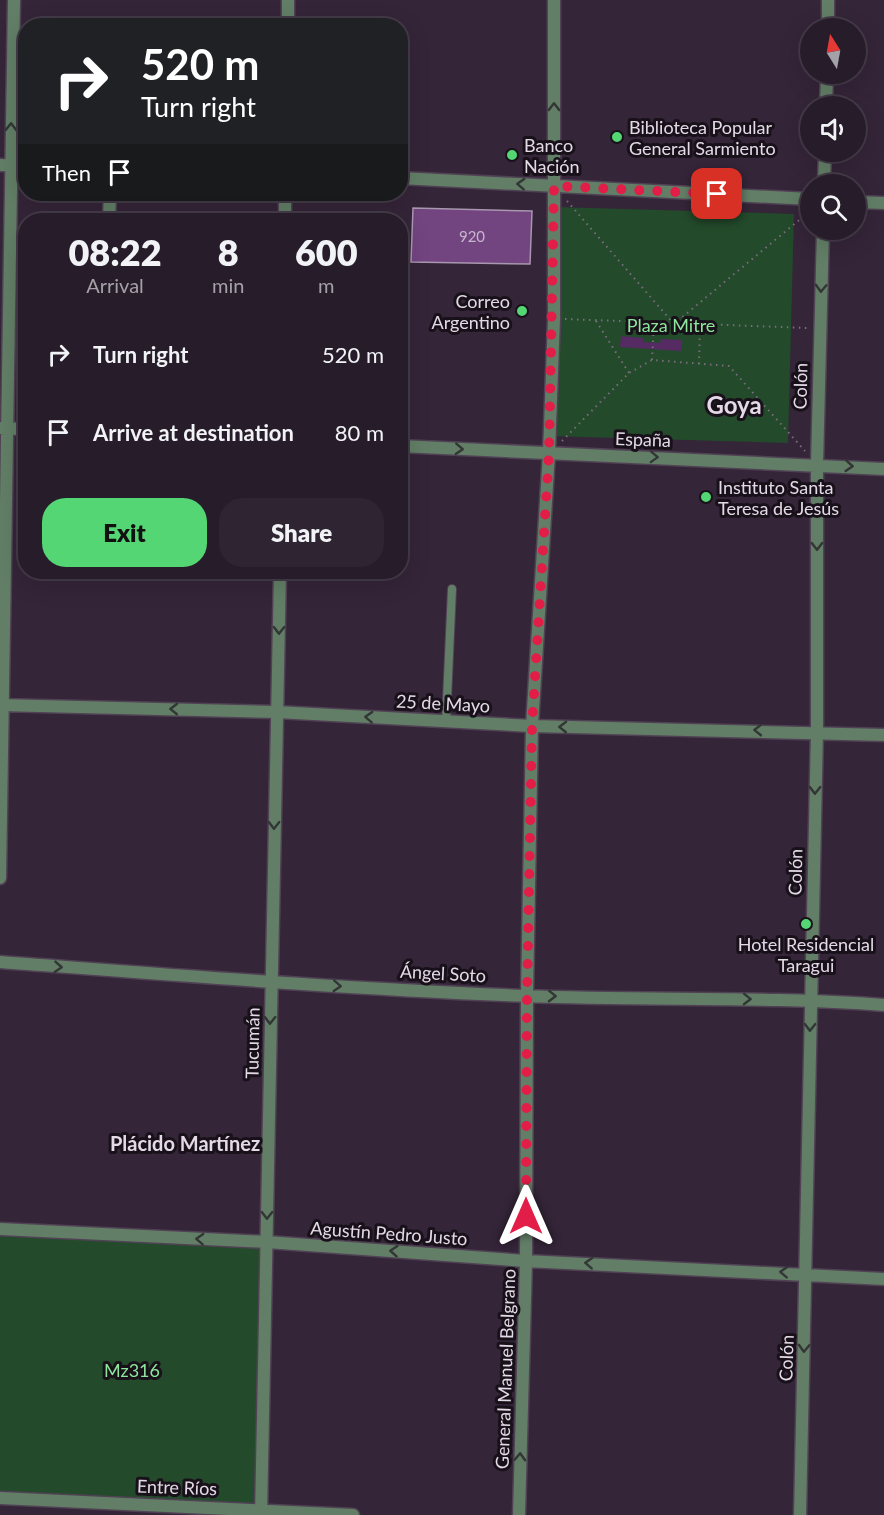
<!DOCTYPE html>
<meta charset="utf-8">
<style>
body{margin:0;font-family:Lato,sans-serif;background:#2f2532;color:#f1f3f6;height:100vh;display:flex;flex-direction:column;font-size:22px;white-space:nowrap}
*{box-sizing:border-box;margin:0}
p{font-size:20px;color:#a4a1a8}
.icon{flex:none;width:33px;height:33px;fill:none;stroke:currentColor;stroke-width:2;stroke-linecap:round;stroke-linejoin:round}
.map{position:relative;flex:1;overflow:hidden}
.drawer{position:absolute;left:18px;top:213px;width:390px;height:366px;display:flex;flex-direction:column;background:#271c2a;border-radius:24px;box-shadow:0 6px 24px #0002,0 0 0 2px #433a47}
.drawer>*{flex:none}
.banner{position:absolute;left:18px;top:18px;width:390px;height:183px;border-radius:24px;box-shadow:0 6px 24px #0002,0 0 0 2px #433a47;background:#202124;color:#fff;overflow:hidden}
.needle{width:39px;rotate:349deg}
.controls{position:absolute;left:800px;top:18px;display:grid;gap:12px}
.controls a{display:grid;place-items:center;width:66px;height:66px;border-radius:50%;background:#271c2a;box-shadow:0 6px 24px #0002,0 0 0 2px #433a47;font-size:30px}
.pin{position:absolute;display:grid;place-items:center;width:51px;height:51px;color:#fff;margin:-26px;border-radius:12px;box-shadow:0 3px 9px #0006}
.me{position:absolute;width:66px;margin:-33px;rotate:0deg;stroke-linejoin:round;filter:drop-shadow(0 0 4px #0008)}
.turn{display:flex;align-items:center;gap:21px;height:126px;padding:0 24px;font-size:27px}
.turn .icon{width:78px;height:78px;stroke-width:2.5}
.turn b{display:block;font-size:42px;line-height:51px}
.then{display:flex;align-items:center;height:57px;padding:0 24px;background:#0003;gap:12px;font-size:22px}
.eta{display:flex;justify-content:space-evenly;align-items:center;height:102px;text-align:center}
.eta b{font-size:36px;font-weight:800;line-height:42px}
.cta{display:flex;gap:12px;margin-top:auto;padding:12px 24px}
.cta a{flex:1;height:69px;border-radius:24px;background:#53d673;color:#111;font-size:24px;font-weight:800;line-height:69px;text-align:center}
.cta a+a{background:#2f2532;color:#f1f3f6}
ul{padding:0;list-style:none}
li{display:flex;align-items:center;gap:18px;height:78px;padding:0 24px}
li div{flex:1}
li b{display:block;font-size:22px}
li em{font-style:normal}
.map>svg:first-child{display:block}
.green{fill:#234a2b}
.water{fill:#562a63}
.building{fill:#724480;stroke:#a897ae;stroke-width:1.5}
.lines{fill:none;stroke-linecap:round;stroke-linejoin:round}
.service-casing{stroke:#504254;stroke-width:10}
.minor-casing{stroke:#504254;stroke-width:15}
.path{stroke:#7a6d7d;stroke-width:2;stroke-dasharray:1.5 4.5;stroke-linecap:butt}
.service{stroke:#627e66;stroke-width:8}
.minor{stroke:#627e66;stroke-width:12}
.oneway{stroke:#323735}
.route{stroke:#e11d48;stroke-width:10;stroke-dasharray:0 18}
.poi-dot{fill:#53d673;stroke:#18111a;stroke-width:2}
.labels{text-anchor:middle;dominant-baseline:central;stroke-width:6;stroke-linejoin:round;paint-order:stroke}
.number-label{font-size:15px;fill:#c8b4cd}
.poi-label{font-size:18px;fill:#e4dae7;stroke:#18111a;text-anchor:start}
.park-label{font-size:18px;fill:#8ce79c;stroke:#18111a}
.street-label{font-size:18px;fill:#e4dae7;stroke:#18111a}
.neighbourhood-label{font-size:20px;font-weight:bold;fill:#e4dae7;stroke:#18111a}
.district-label{font-size:24px;font-weight:bold;fill:#e4dae7;stroke:#18111a}
</style>
<div class="map">
<svg width="884" height="1515" viewBox="0 0 884 1515">
<rect width="100%" height="100%" fill="#342538"/>
<path class="green" d="M 555,207 L 794,214 L 788,443 L 548,436 Z
M 0,1229 L 267,1242 L 261,1509 L 0,1498 Z"/>
<path class="water" d="M 621,336 L 643,338 L 643,342 L 660,343 L 661,339 L 682,340 L 681,351 L 620,347 Z"/>
<path class="building" d="M 413,208 L 532,211 L 530,264 L 411,262 Z"/>
<g class="lines">
<defs>
<path id="service" d="M 446,721 L 452,589"/>
<path id="minor" d="M 288,26 L 288,0
M 828,28 L 828,0
M 826,106 L 827,74
M 0,165 L 26,166
M 400,178 L 810,199
M 824,184 L 825,152
M 855,202 L 884,203
M 109,220 L 110,194
M 285,220 L 285,194
M 0,428 L 26,429
M 400,446 L 884,469
M 0,705 L 277,712 L 532,726 L 884,735
M 0,878 L 14,0
M 0,962 C 175,975 350,989 526,996 C 645,1001 765,996 884,1005
M 0,1229 L 267,1242 L 526,1261 L 884,1279
M 0,1498 L 353,1515
M 261,1515 L 280,572
M 519,1515 L 526,1261 L 527,996 L 532,726 L 549,453 L 554,319 L 554,0
M 800,1515 L 817,731 L 817,464 L 823,230"/>
</defs>
<use href="#service" class="service-casing"/>
<use href="#minor" class="minor-casing"/>
<path class="path" d="M 567,201 L 674,324 L 810,211
M 565,319 L 808,328
M 596,321 L 629,373
M 652,360 L 654,324
M 699,364 L 700,325
M 562,441 L 629,373 L 652,360 L 729,366 L 805,451"/>
<use href="#service" class="service"/>
<use href="#minor" class="minor"/>
</g>
<defs><path id="oneway-chevron" d="M-2-3.5L2.5 0L-2 3.5" fill="none" stroke-width="1.6" stroke-linecap="round" stroke-linejoin="round" transform="scale(1.5)"/></defs>
<g class="oneway">
<use href="#oneway-chevron" transform="translate(554 107) rotate(-90)"/>
<use href="#oneway-chevron" transform="translate(11 127) rotate(-89)"/>
<use href="#oneway-chevron" transform="translate(521 184) rotate(-177)"/>
<use href="#oneway-chevron" transform="translate(821 288) rotate(92)"/>
<use href="#oneway-chevron" transform="translate(459 449) rotate(3)"/>
<use href="#oneway-chevron" transform="translate(654 457) rotate(2)"/>
<use href="#oneway-chevron" transform="translate(849 466) rotate(4)"/>
<use href="#oneway-chevron" transform="translate(817 546) rotate(90)"/>
<use href="#oneway-chevron" transform="translate(279 630) rotate(91)"/>
<use href="#oneway-chevron" transform="translate(174 709) rotate(-179)"/>
<use href="#oneway-chevron" transform="translate(369 717) rotate(-177)"/>
<use href="#oneway-chevron" transform="translate(563 727) rotate(-179)"/>
<use href="#oneway-chevron" transform="translate(758 730) rotate(-179)"/>
<use href="#oneway-chevron" transform="translate(815 790) rotate(91)"/>
<use href="#oneway-chevron" transform="translate(274 825) rotate(91)"/>
<use href="#oneway-chevron" transform="translate(58 967) rotate(4)"/>
<use href="#oneway-chevron" transform="translate(337 986) rotate(3)"/>
<use href="#oneway-chevron" transform="translate(552 996) rotate(1)"/>
<use href="#oneway-chevron" transform="translate(747 999) rotate(1)"/>
<use href="#oneway-chevron" transform="translate(270 1020) rotate(91)"/>
<use href="#oneway-chevron" transform="translate(810 1027) rotate(91)"/>
<use href="#oneway-chevron" transform="translate(267 1215) rotate(91)"/>
<use href="#oneway-chevron" transform="translate(200 1239) rotate(-177)"/>
<use href="#oneway-chevron" transform="translate(394 1251) rotate(-176)"/>
<use href="#oneway-chevron" transform="translate(589 1263) rotate(-177)"/>
<use href="#oneway-chevron" transform="translate(784 1272) rotate(-177)"/>
<use href="#oneway-chevron" transform="translate(804 1348) rotate(92)"/>
<use href="#oneway-chevron" transform="translate(520 1457) rotate(-88)"/>
</g>
<g class="lines">
<path class="route" d="M 526,1216 L 527,996 L 532,726 L 549,453 L 554,186 L 717,194"/>
</g>
<g class="poi-dot">
<circle cx="617" cy="137" r="6"/>
<circle cx="512" cy="155" r="6"/>
<circle cx="522" cy="311" r="6"/>
<circle cx="706" cy="497" r="6"/>
<circle cx="806" cy="924" r="6"/>
</g>
<g class="labels">
<g class="number-label">
<text x="472" y="236">920</text>
</g>
<g class="poi-label">
<text x="629" y="127">Biblioteca Popular<tspan x="629" dy="21">General Sarmiento</tspan></text>
<text x="524" y="145">Banco<tspan x="524" dy="21">Nación</tspan></text>
<text x="510" y="301" text-anchor="end">Correo<tspan x="510" dy="21">Argentino</tspan></text>
<text x="718" y="487">Instituto Santa<tspan x="718" dy="21">Teresa de Jesús</tspan></text>
<text x="806" y="944" text-anchor="middle">Hotel Residencial<tspan x="806" dy="21">Taragui</tspan></text>
</g>
<g class="park-label">
<text x="671" y="325">Plaza Mitre</text>
<text x="132" y="1370">Mz316</text>
</g>
<g class="street-label">
<text transform="translate(800 386) rotate(-89)">Colón</text>
<text transform="translate(643 439) rotate(2)">España</text>
<text transform="translate(443 703) rotate(3)">25 de Mayo</text>
<text transform="translate(795 872) rotate(-89)">Colón</text>
<text transform="translate(443 973) rotate(3)">Ángel Soto</text>
<text transform="translate(252 1043) rotate(-89)">Tucumán</text>
<text transform="translate(389 1233) rotate(4)">Agustín Pedro Justo</text>
<text transform="translate(786 1358) rotate(-88)">Colón</text>
<text transform="translate(505 1369) rotate(-88)">General Manuel Belgrano</text>
<text transform="translate(177 1487) rotate(2)">Entre Ríos</text>
</g>
<g class="neighbourhood-label">
<text x="185" y="1143">Plácido Martínez</text>
</g>
<g class="district-label">
<text x="734" y="404">Goya</text>
</g>
</g>
</svg>
<div class="controls">
<a><svg class="needle" viewBox="-14 -14 28 28"><path d="M0-13l5 13h-10z" fill="#e53935"/><path d="M0 13l5-13h-10z" fill="#a4a1a8"/></svg></a>
<a><svg class="icon" aria-label="sound" viewBox="0 0 24 24"><path d="M4 9h4l5-4v14l-5-4H4zM17 9q2 3 0 6"/></svg></a>
<a><svg class="icon" aria-label="search" viewBox="0 0 24 24"><circle cx="10" cy="10" r="6"/><path d="M15 15l6 6"/></svg></a>
</div>
<div class="pin" style="left:717px;top:194px;background:#d93025"><svg class="icon" aria-label="arrive" viewBox="0 0 24 24"><path d="M6 21V4h12l-3 4 3 4H6"/></svg></div>
<svg class="me" style="left:526px;top:1216px" viewBox="-20 -20 40 40"><path d="M0-17L14 15 0 8-14 15z" fill="#e11d48" stroke="#fff" stroke-width="4"/></svg>
<div class="banner">
<div class="turn"><svg class="icon" aria-label="right" viewBox="0 0 24 24"><path d="M7 20v-9h11M14 6l5 5-5 5"/></svg><div><b>520 m</b>Turn right</div></div>
<div class="then">Then<svg class="icon" aria-label="arrive" viewBox="0 0 24 24"><path d="M6 21V4h12l-3 4 3 4H6"/></svg></div>
</div>
<section class="drawer">
<div class="eta">
<div><b>08:22</b><p>Arrival</p></div>
<div><b>8</b><p>min</p></div>
<div><b>600</b><p>m</p></div>
</div>
<ul>
<li><svg class="icon" aria-label="right" viewBox="0 0 24 24"><path d="M7 20v-9h11M14 6l5 5-5 5"/></svg><div><b>Turn right</b></div><em>520 m</em></li>
<li><svg class="icon" aria-label="arrive" viewBox="0 0 24 24"><path d="M6 21V4h12l-3 4 3 4H6"/></svg><div><b>Arrive at destination</b></div><em>80 m</em></li>
</ul>
<div class="cta"><a>Exit</a><a>Share</a></div>
</section>
</div>
